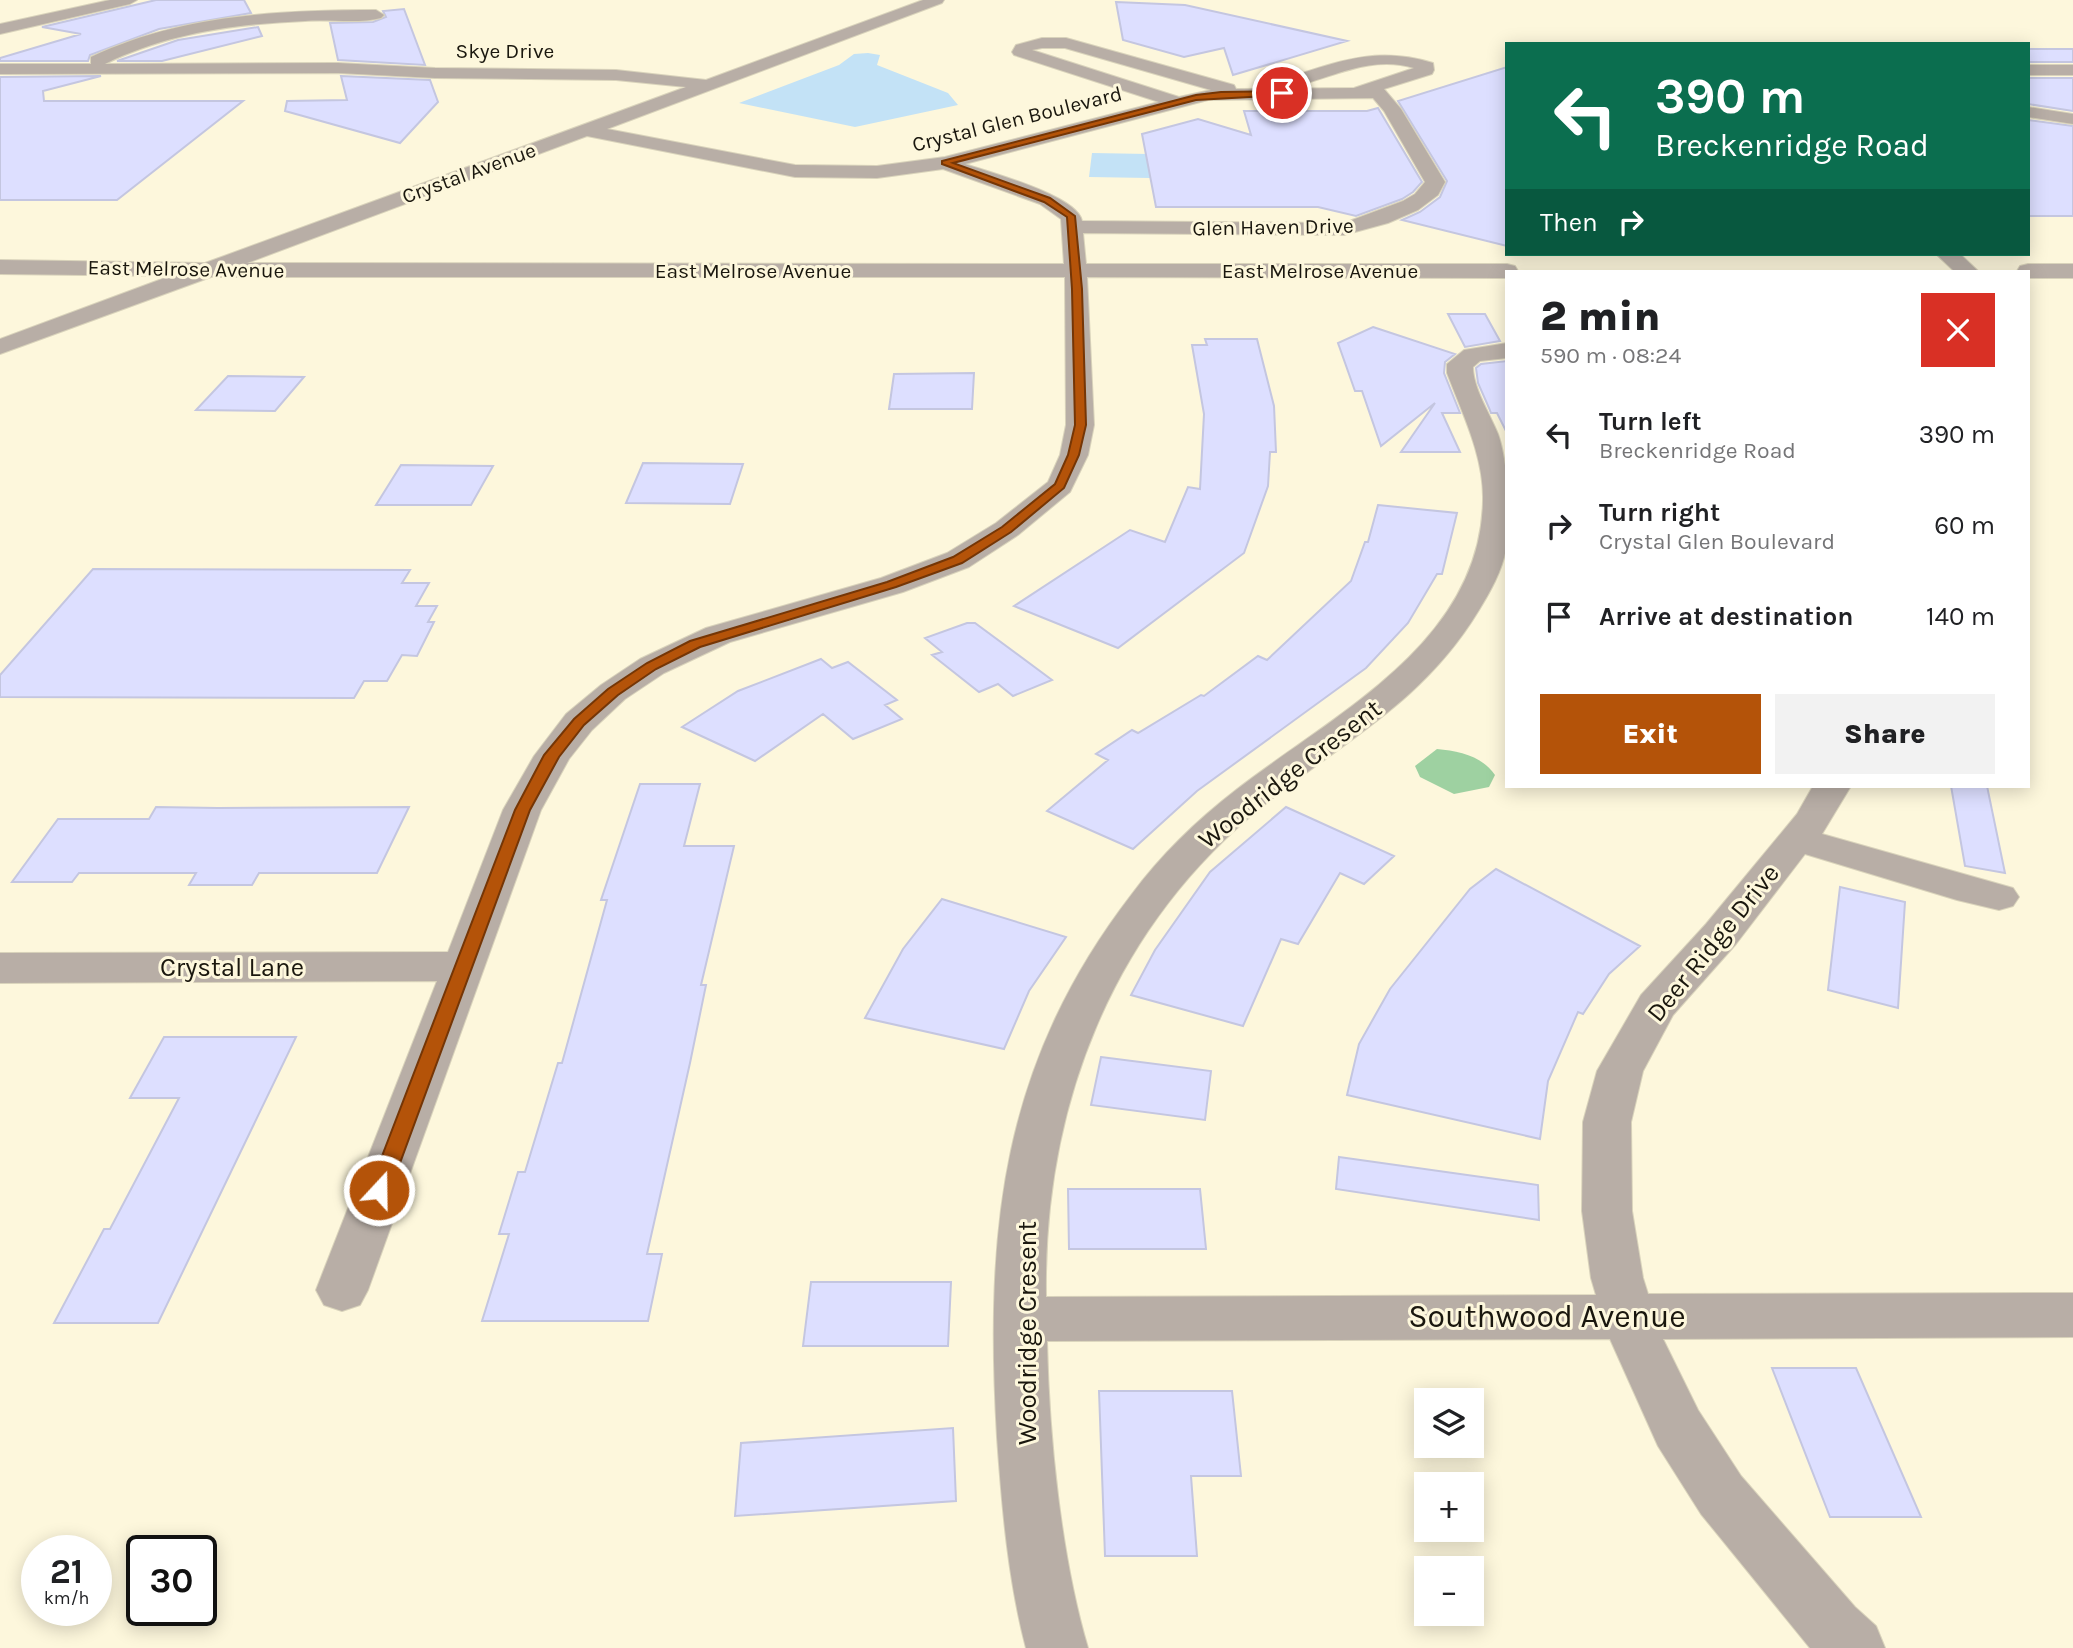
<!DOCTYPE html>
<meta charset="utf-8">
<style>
body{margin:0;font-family:Karla,sans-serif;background:#f2f2f2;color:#202124;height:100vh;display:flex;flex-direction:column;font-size:26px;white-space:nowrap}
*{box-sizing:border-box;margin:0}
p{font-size:23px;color:#757577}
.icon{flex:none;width:38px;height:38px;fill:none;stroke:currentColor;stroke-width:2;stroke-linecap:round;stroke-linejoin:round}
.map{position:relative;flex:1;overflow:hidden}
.drawer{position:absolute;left:1505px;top:270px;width:525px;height:518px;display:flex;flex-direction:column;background:#fff;border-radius:0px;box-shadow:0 4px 18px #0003}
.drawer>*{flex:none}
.banner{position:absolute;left:1505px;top:42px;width:525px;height:214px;border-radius:0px;box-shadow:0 4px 18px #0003;background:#0b6e4f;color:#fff;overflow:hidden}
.fabs{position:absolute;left:1414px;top:1388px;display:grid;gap:14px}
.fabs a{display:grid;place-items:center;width:70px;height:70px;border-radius:0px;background:#fff;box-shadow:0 4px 18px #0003;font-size:35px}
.speed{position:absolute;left:21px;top:1535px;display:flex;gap:14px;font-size:35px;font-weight:700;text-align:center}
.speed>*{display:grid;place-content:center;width:91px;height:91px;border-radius:50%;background:#fff;box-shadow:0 4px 18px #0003;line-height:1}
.speed small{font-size:18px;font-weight:400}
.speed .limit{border:4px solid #111;border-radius:10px;background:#fff;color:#111}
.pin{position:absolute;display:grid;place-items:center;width:60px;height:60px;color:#fff;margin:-30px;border:4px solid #fff;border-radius:50%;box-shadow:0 2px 7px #0007}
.me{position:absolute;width:77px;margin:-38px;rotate:21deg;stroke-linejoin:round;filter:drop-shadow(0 0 5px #0008)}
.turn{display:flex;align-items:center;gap:24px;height:147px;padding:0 35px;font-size:32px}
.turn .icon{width:91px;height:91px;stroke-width:2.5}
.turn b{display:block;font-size:49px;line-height:60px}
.then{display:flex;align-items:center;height:66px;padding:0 35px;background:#0003;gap:14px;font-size:26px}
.round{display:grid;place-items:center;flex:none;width:74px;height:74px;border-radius:0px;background:#f2f2f2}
.headline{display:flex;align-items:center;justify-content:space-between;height:119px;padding:0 35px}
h1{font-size:42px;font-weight:800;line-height:52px}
.button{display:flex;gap:14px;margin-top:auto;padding:14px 35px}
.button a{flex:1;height:80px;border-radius:0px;background:#b45309;color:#fff;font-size:28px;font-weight:800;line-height:80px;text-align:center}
.button a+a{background:#f2f2f2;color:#202124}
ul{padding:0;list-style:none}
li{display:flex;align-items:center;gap:21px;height:91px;padding:0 35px}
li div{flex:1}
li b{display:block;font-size:26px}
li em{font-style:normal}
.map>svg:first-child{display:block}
.green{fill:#9ed1a1}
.water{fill:#c3e2f6}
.building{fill:#dddfff;stroke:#c4c6e0;stroke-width:2}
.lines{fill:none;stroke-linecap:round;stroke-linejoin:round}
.minor-casing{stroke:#d9d3bb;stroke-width:2}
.minor{fill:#b8aea6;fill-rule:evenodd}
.route{fill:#b45309;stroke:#753606;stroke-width:2}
.labels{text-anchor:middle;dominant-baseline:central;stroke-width:6;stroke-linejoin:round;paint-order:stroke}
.far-street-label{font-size:21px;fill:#1a170e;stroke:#fdf7dc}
.street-label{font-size:26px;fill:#1a170e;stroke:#fdf7dc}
.near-street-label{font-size:32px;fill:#1a170e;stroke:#fdf7dc}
</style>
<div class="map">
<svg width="2073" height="1648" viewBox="0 0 2073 1648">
<rect width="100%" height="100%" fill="#fdf7dc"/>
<path class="green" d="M 1437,749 C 1459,751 1482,756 1495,775 L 1489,787 L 1454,794 L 1420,777 L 1415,766 Z"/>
<path class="water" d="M 868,53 L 880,55 L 877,65 L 948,93 L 958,105 L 855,127 L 739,103 L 839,65 L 854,54 Z
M 1092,153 L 1149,154 L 1150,178 L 1089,177 Z"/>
<path class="building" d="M 156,0 L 244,0 L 251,13 L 159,29 L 90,55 L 88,61 L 0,61 L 0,58 L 81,34 L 42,27 Z
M 1116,2 L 1185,5 L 1347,41 L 1233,75 L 1224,48 L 1184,57 L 1123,40 Z
M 404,9 L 425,65 L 338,60 L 330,23 L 373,22 L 386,17 L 383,11 Z
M 258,27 L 262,36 L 162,61 L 117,61 L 178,40 Z
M 2028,49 L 2073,49 L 2073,62 L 2028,62 Z
M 1507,67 L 1507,246 L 1402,220 L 1420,212 L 1440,197 L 1447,181 L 1398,101 Z
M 101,76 L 43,91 L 44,101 L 243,101 L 117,200 L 0,200 L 0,77 Z
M 341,76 L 430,80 L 438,102 L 400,143 L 285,111 L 287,101 L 347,100 Z
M 2028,78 L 2073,78 L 2073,111 L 2028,104 Z
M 1378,108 L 1422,182 L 1413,192 L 1402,199 L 1356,216 L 1318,207 L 1156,207 L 1142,134 L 1198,119 L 1251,135 L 1244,111 L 1367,111 Z
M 2028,120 L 2073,126 L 2073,216 L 2028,216 Z
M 1448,314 L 1485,314 L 1500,341 L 1465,347 Z
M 1373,327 L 1455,354 L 1445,362 L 1444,373 L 1460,413 L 1442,413 L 1460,452 L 1401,452 L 1435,403 L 1381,446 L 1362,391 L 1355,391 L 1338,343 Z
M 1205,339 L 1257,339 L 1274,406 L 1276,452 L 1270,452 L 1268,486 L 1244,553 L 1118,648 L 1014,606 L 1130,530 L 1165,542 L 1188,487 L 1200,489 L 1204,414 L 1192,345 L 1207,345 Z
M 1507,361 L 1507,433 L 1497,413 L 1491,413 L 1489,408 L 1478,383 L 1476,368 L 1481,364 Z
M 974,373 L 972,409 L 889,409 L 894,374 Z
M 228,376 L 304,377 L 275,411 L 196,410 Z
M 643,463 L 743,464 L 730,504 L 626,503 Z
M 401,465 L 493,466 L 471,505 L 376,505 Z
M 1378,505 L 1457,513 L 1442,574 L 1437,574 L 1408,623 L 1366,668 L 1197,791 L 1133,849 L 1047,811 L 1108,760 L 1096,754 L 1132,730 L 1138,733 L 1201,695 L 1204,696 L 1258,656 L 1267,660 L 1351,581 L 1365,542 L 1368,542 Z
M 93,569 L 410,570 L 402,583 L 429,583 L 416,606 L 437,606 L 428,622 L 434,622 L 417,656 L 402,655 L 387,681 L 364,681 L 354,698 L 0,697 L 0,675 Z
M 967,623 L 975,623 L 1052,680 L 1013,696 L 998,684 L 979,692 L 932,655 L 942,652 L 925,638 Z
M 821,659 L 832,668 L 848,662 L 897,700 L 885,705 L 902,719 L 853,739 L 823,714 L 755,761 L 682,727 L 738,691 Z
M 640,784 L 700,784 L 684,846 L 734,846 L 701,985 L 706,985 L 690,1063 L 647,1254 L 662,1254 L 648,1321 L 482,1321 L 509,1234 L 499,1234 L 518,1172 L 525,1172 L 558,1063 L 562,1063 L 607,900 L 601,900 Z
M 1951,786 L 1987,786 L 2005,873 L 1965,866 Z
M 156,807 L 218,808 L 409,807 L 377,873 L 259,873 L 252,885 L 189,885 L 196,873 L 79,873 L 72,882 L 12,882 L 58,819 L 149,819 Z
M 1286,807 L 1394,856 L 1364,884 L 1340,873 L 1298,944 L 1281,939 L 1243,1026 L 1131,995 L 1155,950 L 1210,872 Z
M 1496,869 L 1640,946 L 1609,974 L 1583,1014 L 1578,1012 L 1548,1081 L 1540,1139 L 1347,1095 L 1359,1044 L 1390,989 L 1470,889 Z
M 1840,887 L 1905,902 L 1898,1008 L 1828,990 Z
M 942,899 L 1066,937 L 1029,991 L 1004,1049 L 865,1018 L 903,949 Z
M 164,1037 L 296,1037 L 158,1323 L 54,1323 L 104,1229 L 110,1229 L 179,1098 L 130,1098 Z
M 1101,1057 L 1211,1071 L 1205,1120 L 1091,1105 Z
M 1339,1157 L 1538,1185 L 1539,1220 L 1336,1189 Z
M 1068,1189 L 1200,1189 L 1206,1249 L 1069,1249 Z
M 811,1282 L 951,1282 L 948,1346 L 803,1346 Z
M 1772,1368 L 1856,1368 L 1921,1517 L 1830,1517 Z
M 1099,1391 L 1232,1391 L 1241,1476 L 1191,1476 L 1197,1556 L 1105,1556 Z
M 953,1428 L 956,1501 L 735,1516 L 741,1443 Z"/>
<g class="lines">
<defs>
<path id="minor" d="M 110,0 L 137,0 L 130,4 L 0,34 L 0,24 Z
M 923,0 L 944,0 L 942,3 L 607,129 L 795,165 L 877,166 L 945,157 L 1159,102 L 1014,55 L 1012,52 L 1016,45 L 1042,38 L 1066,38 L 1234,85 L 1236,89 L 1354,88 L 1414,68 C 1371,55 1334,77 1293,87 L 1284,82 L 1287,78 C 1340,61 1377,46 1433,63 L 1434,70 L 1432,74 L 1384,89 L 1401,109 L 1445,182 L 1438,195 L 1418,210 L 1388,223 L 1344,235 L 1083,233 L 1086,264 L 1507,264 L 1515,266 L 1518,271 L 1507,271 L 1507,278 L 1087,277 L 1094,425 L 1088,455 L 1070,492 L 1018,535 L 969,567 L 903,592 L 730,642 L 664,673 L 625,699 L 592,730 L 569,759 L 541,810 L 368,1290 L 360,1305 L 342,1311 L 324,1305 L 316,1290 L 437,981 L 0,983 L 0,953 L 448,952 L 503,810 L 534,756 L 566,714 L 601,685 L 640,659 L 706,628 L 881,578 L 947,553 L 996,523 L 1048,482 L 1060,455 L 1066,425 L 1065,277 L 211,277 L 0,354 L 0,339 L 170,276 L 0,274 L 0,260 L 205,263 L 686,87 L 616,80 L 435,78 L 338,73 L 0,74 L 0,64 L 91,64 L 91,57 C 180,15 279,10 376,10 L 384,15 L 381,18 C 358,24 330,19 305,21 C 236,24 168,33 105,64 L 338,63 L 435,68 L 616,70 L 706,80 ZM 1042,48 L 1065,48 L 1211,90 L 1179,97 L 1032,50 ZM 1373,98 L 1384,111 L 1425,182 L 1415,194 L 1403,201 L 1344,223 L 1082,221 C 1078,196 989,172 965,164 L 1208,100 ZM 587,136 L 795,177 L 877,178 L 943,169 L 1040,204 L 1061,219 L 1064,264 L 247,263 Z
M 2028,65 L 2073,65 L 2073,75 L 2028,75 Z
M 2028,107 L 2073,114 L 2073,124 L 2028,117 Z
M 1936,254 L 1960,254 L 1978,271 L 1954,271 Z
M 2028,264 L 2073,264 L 2073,278 L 2028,278 L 2028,271 L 2017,271 L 2020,266 Z
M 1507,343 L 1507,358 L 1480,361 L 1473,367 C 1473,388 1490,414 1498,434 C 1508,462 1511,520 1506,549 C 1502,571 1490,592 1479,610 C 1423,703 1343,741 1263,806 C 1112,928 1043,1106 1046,1297 L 1596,1295 L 1591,1278 L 1582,1211 L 1583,1122 L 1597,1071 L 1641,995 L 1706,924 L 1797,814 L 1813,786 L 1851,786 L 1822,834 L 2013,888 L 2019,897 L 2013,906 L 1999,910 L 1957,900 L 1805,854 L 1736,944 L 1673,1015 L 1643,1071 L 1631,1122 L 1632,1211 L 1643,1278 L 1648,1294 L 2073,1293 L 2073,1337 L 1663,1339 L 1698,1410 L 1741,1476 L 1855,1607 L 1876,1626 L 1885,1648 L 1810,1648 L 1701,1514 L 1658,1446 L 1610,1339 L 1047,1341 C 1049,1437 1061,1557 1088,1648 L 1026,1648 C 1008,1580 1002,1507 997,1437 C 985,1229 1001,1064 1132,894 C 1161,855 1197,820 1236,790 C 1334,714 1481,643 1483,500 C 1484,456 1462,413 1447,373 L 1447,364 L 1464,350 Z"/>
</defs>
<use href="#minor" class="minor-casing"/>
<use href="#minor" class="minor"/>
</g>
<path class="route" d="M 1282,91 L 1285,95 L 1196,100 L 953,163 L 1050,198 L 1075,216 L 1082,289 L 1086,425 L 1079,455 L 1064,488 L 1011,532 L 962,563 L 896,587 L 700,647 L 656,669 L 618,695 L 584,725 L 559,757 L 530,810 L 390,1190 L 387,1196 L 379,1198 L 372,1196 L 369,1190 L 515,810 L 544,755 L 574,719 L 608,689 L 647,663 L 690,641 L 887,582 L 953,557 L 1002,527 L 1055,484 L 1068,455 L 1075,425 L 1072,289 L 1067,217 L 1044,202 L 942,164 L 942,161 L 1196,95 L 1221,92 Z"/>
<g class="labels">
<g class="far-street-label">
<text x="505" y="51">Skye Drive</text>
<text transform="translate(1017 119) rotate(-14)">Crystal Glen Boulevard</text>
<text transform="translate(469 173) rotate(-20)">Crystal Avenue</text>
<text transform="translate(1273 227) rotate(-1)">Glen Haven Drive</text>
<text transform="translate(186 269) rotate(1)">East Melrose Avenue</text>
<text x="753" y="271">East Melrose Avenue</text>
<text x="1320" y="271">East Melrose Avenue</text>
</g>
<g class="street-label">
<text transform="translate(1290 774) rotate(-38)">Woodridge Cresent</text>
<text transform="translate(1713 943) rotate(-51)">Deer Ridge Drive</text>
<text x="232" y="967">Crystal Lane</text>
<text transform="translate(1027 1333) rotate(-90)">Woodridge Cresent</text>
</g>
<g class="near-street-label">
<text x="1547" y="1316">Southwood Avenue</text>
</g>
</g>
</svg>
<div class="fabs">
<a><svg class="icon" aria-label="layers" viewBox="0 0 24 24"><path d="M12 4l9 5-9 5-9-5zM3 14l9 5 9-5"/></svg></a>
<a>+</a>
<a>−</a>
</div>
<div class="speed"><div>21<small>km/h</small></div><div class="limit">30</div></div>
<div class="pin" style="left:1282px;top:93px;background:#d93025"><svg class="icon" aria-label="arrive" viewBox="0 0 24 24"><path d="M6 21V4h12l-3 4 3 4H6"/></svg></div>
<svg class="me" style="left:379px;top:1190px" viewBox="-20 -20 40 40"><circle r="17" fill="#b45309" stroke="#fff" stroke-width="3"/><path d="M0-11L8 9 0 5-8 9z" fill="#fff"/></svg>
<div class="banner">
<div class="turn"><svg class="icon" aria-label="left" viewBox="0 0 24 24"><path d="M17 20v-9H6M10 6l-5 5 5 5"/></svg><div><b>390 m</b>Breckenridge Road</div></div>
<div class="then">Then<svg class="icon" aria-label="right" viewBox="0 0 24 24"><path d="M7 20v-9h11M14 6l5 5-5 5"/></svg></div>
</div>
<section class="drawer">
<div class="headline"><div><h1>2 min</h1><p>590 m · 08:24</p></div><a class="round" style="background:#d93025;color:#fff"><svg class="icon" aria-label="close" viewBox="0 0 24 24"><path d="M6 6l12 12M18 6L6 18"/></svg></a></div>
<ul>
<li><svg class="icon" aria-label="left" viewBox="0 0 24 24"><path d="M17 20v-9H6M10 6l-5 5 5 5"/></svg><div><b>Turn left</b><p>Breckenridge Road</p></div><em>390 m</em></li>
<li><svg class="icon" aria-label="right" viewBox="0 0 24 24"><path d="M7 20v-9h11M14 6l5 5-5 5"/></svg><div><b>Turn right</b><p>Crystal Glen Boulevard</p></div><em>60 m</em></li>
<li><svg class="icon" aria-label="arrive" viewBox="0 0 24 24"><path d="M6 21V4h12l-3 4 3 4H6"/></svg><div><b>Arrive at destination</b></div><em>140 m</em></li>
</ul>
<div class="button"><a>Exit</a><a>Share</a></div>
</section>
</div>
